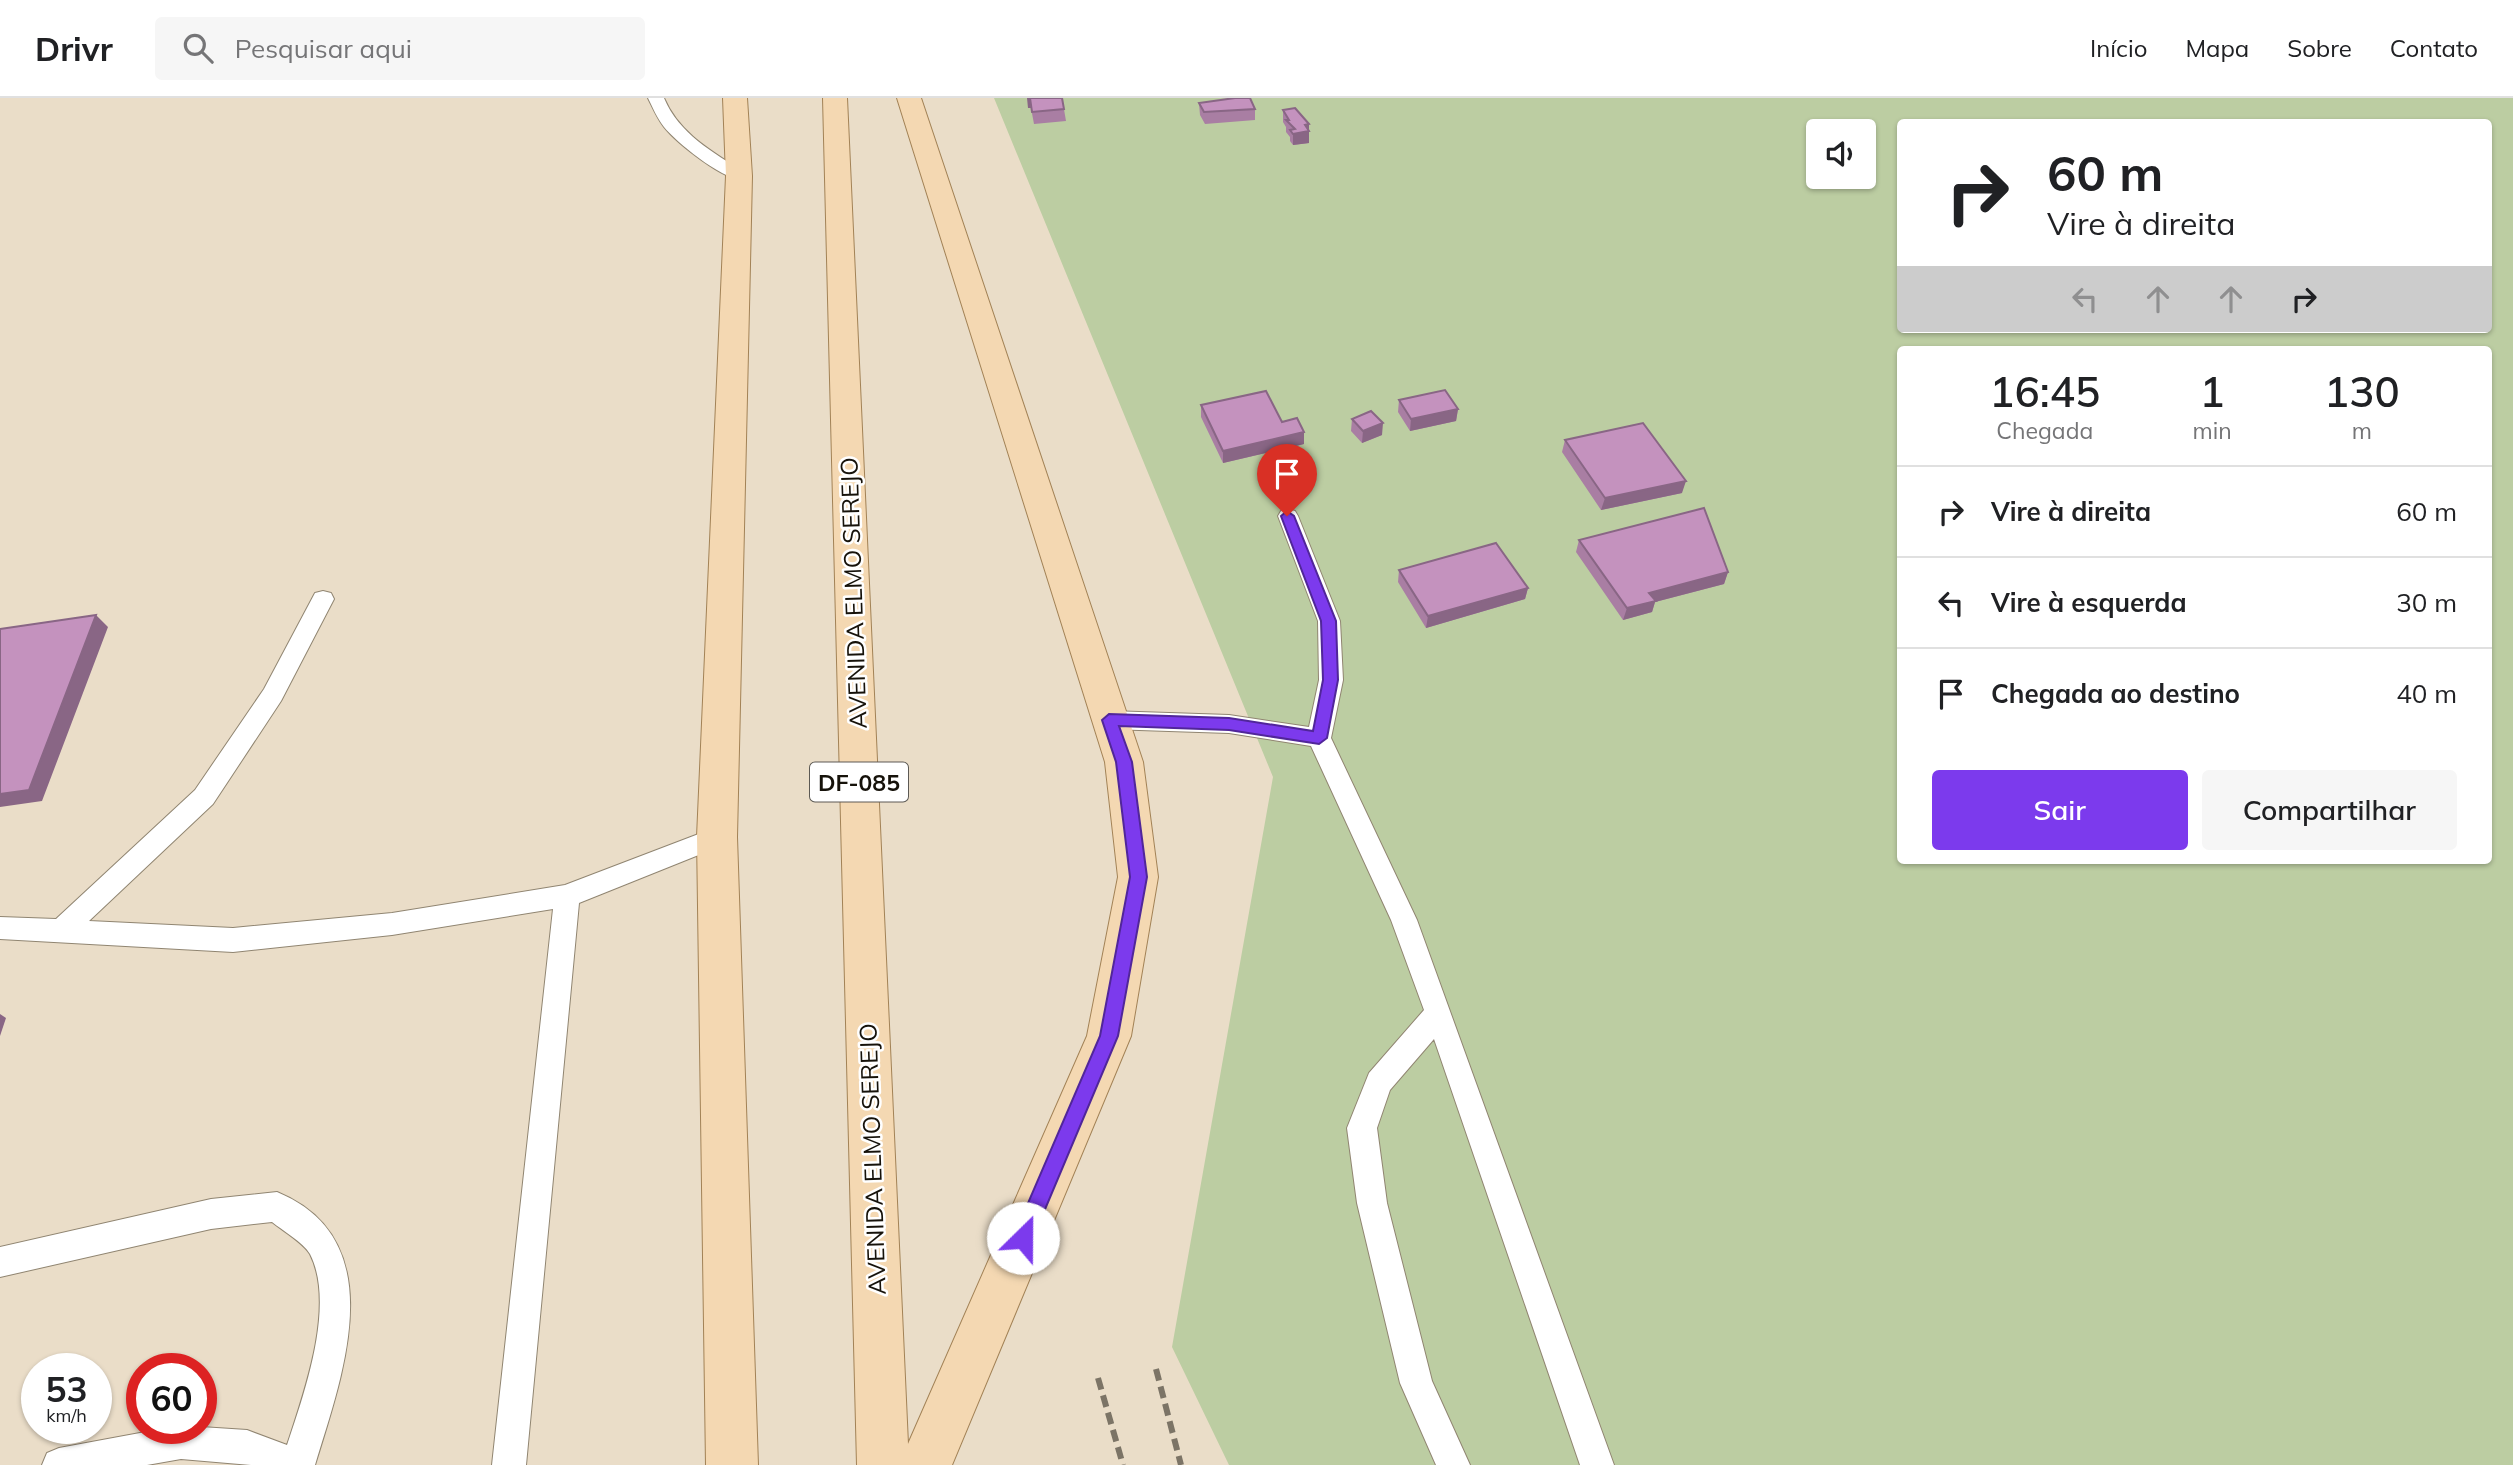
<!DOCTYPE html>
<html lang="pt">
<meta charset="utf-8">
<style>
body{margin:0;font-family:Mulish,sans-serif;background:#f6f6f6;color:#202124;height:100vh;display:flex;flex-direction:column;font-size:26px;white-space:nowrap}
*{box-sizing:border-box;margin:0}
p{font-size:23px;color:#757577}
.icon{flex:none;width:38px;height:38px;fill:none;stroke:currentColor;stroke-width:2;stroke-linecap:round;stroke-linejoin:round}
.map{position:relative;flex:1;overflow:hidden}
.drawer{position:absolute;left:1897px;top:248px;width:595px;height:518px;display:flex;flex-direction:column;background:#fff;border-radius:7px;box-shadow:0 2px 5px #0004}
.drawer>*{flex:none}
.hud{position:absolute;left:1897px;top:21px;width:595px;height:214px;border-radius:7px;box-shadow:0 2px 5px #0004;background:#fff;color:#202124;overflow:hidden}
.tools{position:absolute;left:1806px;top:21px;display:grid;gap:14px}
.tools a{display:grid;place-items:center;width:70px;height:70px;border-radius:7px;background:#fff;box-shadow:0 2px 5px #0004;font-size:35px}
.speed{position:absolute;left:21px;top:1255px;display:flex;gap:14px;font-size:35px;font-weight:700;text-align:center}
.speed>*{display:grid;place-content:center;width:91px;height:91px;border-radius:50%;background:#fff;box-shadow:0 2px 5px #0004;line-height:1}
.speed small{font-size:18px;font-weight:400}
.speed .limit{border:10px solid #d22;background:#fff;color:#111}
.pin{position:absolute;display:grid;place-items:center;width:60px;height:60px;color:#fff;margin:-72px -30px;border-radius:50% 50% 50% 0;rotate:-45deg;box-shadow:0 0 7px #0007}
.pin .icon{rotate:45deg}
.me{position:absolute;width:77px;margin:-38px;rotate:23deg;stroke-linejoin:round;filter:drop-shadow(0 0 5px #0008)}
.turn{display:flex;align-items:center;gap:24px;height:147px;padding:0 35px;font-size:32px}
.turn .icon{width:91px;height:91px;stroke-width:2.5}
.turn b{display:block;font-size:49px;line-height:60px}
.lanes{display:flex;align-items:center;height:66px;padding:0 35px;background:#0003;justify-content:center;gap:35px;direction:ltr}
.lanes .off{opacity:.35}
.eta{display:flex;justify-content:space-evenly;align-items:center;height:119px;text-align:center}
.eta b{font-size:42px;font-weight:600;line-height:49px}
.action{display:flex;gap:14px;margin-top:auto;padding:14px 35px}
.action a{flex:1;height:80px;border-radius:7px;background:#7c3aed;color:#fff;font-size:28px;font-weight:600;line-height:80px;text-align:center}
.action a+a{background:#f6f6f6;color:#202124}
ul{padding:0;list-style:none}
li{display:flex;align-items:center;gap:21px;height:91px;padding:0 35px;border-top:2px solid #e0e0e0}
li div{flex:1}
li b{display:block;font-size:26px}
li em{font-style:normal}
header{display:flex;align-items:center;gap:42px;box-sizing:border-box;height:98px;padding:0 35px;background:#fff;border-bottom:2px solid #e0e0e0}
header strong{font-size:33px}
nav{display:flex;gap:38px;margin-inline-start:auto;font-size:24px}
.search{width:490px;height:63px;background:#f6f6f6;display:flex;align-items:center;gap:18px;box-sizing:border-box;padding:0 24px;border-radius:7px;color:#757577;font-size:26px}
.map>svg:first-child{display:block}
.green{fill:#bccda2;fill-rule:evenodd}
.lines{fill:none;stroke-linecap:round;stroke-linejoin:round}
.lane-casing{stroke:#908571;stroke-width:2}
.primary-casing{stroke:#a28256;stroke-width:2}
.lane{fill:#fff;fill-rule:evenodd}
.primary{fill:#f4d8b2;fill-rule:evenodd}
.rail{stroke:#7c7466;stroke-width:6;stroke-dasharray:12 6;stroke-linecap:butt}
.wall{fill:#a97ea3}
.shaded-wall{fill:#896685}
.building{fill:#c492be;stroke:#896685;stroke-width:2}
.route{fill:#7c3aed;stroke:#51269a;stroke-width:2}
.labels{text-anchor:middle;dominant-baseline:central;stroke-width:5;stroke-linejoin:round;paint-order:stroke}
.shield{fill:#fff;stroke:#5c5954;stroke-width:2}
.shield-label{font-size:23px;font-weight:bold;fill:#16120a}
.street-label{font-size:24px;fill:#16120a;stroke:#fff}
</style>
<header>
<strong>Drivr</strong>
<div class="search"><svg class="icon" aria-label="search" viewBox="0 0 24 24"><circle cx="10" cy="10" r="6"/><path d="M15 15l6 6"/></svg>Pesquisar aqui</div>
<nav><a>Início</a><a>Mapa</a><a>Sobre</a><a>Contato</a></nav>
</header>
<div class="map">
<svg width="2513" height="1367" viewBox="0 0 2513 1367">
<rect width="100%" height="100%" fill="#eaddc8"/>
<path class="green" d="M 994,0 L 2513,0 L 2513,1367 L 1229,1367 L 1172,1249 L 1273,679 ZM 1900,24 L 2488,24 L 2488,231 L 1900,231 ZM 1818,33 L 1864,33 L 1864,79 L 1818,79 ZM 1900,252 L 2488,252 L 2488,763 L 1900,763 Z"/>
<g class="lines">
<defs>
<path id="lane" d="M 648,0 L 664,0 C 679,36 713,54 745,75 L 745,81 C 727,86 676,44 664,29 C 657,20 653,10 648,0 Z
M 1288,411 L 1295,413 L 1298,418 L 1340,523 L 1343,582 L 1331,640 L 1417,822 L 1614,1367 L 1580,1367 L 1434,941 L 1390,992 L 1377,1030 L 1387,1105 L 1432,1283 L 1470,1367 L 1436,1367 L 1400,1285 L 1357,1105 L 1347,1030 L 1369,975 L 1424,912 L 1391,822 L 1311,648 L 1229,635 L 1109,631 L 1101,628 L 1097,622 L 1101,616 L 1109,613 L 1229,617 L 1309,629 L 1319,582 L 1318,523 L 1278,418 L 1281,413 Z
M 323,493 L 331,495 L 334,501 L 281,603 L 213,706 L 89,823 L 233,830 L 392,815 L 565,787 L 717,729 L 726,732 L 730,739 L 726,746 L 579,805 L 526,1367 L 492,1367 L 553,811 L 392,837 L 233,854 L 0,841 L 0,819 L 56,821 L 195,692 L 264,591 L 315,495 Z
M 277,1094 C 394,1142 342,1278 315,1367 L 251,1367 L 181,1361 L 147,1367 L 42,1367 L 47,1355 L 59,1350 L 167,1330 L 201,1329 L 247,1332 L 287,1347 C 304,1296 336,1207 310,1156 C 303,1144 283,1133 272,1124 L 211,1131 L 0,1179 L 0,1149 L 211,1101 Z"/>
<path id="primary" d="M 723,0 L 747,0 L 752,78 L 737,739 L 758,1367 L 706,1367 L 697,739 L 726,78 Z
M 823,0 L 847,0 L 908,1346 L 1087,938 L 1118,779 L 1105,664 L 897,0 L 921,0 L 1143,664 L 1158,779 L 1131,938 L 952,1367 L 857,1367 Z"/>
</defs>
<use href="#lane" class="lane-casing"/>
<use href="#primary" class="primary-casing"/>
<use href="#lane" class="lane"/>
<use href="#primary" class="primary"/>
<path class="rail" d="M 1156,1271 L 1181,1367
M 1098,1280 L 1123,1367"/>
</g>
<path class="wall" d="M 1062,0 L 1066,23 L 1034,26 L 1031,10 L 1028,10 Z
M 1199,5 L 1255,11 L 1255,22 L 1205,26 L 1200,17 Z
M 1283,12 L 1309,26 L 1309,45 L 1293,47 L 1290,43 L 1290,39 L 1286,34 L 1286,29 L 1283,24 Z
M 1399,302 L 1458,311 L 1456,323 L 1410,333 L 1398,314 Z
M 1201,307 L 1282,324 L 1304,334 L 1304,346 L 1223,365 L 1201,319 Z
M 1352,321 L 1382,337 L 1362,345 L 1351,333 Z
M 1565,342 L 1682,395 L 1601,412 L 1562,354 Z
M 1579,442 L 1728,474 L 1724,486 L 1655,504 L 1652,514 L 1623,522 L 1576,454 Z
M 1399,472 L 1528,490 L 1525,501 L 1426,530 L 1398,484 Z"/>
<path class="shaded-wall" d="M 1027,0 L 1030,0 L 1031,10 L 1028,10 Z
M 1309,26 L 1309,45 L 1293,47 L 1293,36 L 1305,27 Z
M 1458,311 L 1456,323 L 1410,333 L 1411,321 Z
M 1383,325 L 1382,337 L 1362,345 L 1363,333 Z
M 1304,334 L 1304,346 L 1223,365 L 1223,353 Z
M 1686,383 L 1682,395 L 1601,412 L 1605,400 Z
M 1728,474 L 1724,486 L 1655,504 L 1652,514 L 1623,522 L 1627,510 L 1649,495 Z
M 1528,490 L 1525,501 L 1426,530 L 1428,518 Z
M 96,517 L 108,529 L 42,703 L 0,709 L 0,696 Z
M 0,916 L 6,920 L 0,938 Z"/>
<path class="building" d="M 1030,0 L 1062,0 L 1064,11 L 1032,14 Z
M 1235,0 L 1250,0 L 1255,11 L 1204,14 L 1199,5 Z
M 1295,10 L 1309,26 L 1305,27 L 1309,33 L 1293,36 L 1290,32 L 1295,31 L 1286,22 L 1289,22 L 1283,12 Z
M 1445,292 L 1458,311 L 1411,321 L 1399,302 Z
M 1266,293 L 1282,324 L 1297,320 L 1304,334 L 1223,353 L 1201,307 Z
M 1371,313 L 1383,325 L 1363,333 L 1352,321 Z
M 1643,325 L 1686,383 L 1605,400 L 1565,342 Z
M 1704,410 L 1728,474 L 1649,495 L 1656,503 L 1627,510 L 1579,442 Z
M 1496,445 L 1528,490 L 1428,518 L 1399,472 Z
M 96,517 L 29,692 L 0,696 L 0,531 Z"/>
<path class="route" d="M 1287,413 L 1294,418 L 1336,523 L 1338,582 L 1327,640 L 1319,646 L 1229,632 L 1119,628 L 1132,664 L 1147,779 L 1118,938 L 1030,1147 L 1023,1150 L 1016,1147 L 1013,1140 L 1100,938 L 1130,779 L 1116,664 L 1102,622 L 1109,616 L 1229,620 L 1313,633 L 1323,582 L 1321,523 L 1281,418 Z"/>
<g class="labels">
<rect class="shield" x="810" y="664.5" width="98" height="39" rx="5"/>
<g class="shield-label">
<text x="859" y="684">DF-085</text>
</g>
<g class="street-label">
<text transform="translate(853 495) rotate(-92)">AVENIDA ELMO SEREJO</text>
<text transform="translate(872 1061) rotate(-92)">AVENIDA ELMO SEREJO</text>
</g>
</g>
</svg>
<div class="tools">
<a><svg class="icon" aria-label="sound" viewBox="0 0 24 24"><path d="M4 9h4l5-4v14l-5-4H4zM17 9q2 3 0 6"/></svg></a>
</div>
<div class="speed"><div>53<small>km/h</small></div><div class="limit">60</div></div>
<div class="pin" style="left:1287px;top:418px;background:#d93025"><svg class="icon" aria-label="arrive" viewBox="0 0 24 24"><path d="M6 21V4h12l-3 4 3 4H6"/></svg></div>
<svg class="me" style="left:1023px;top:1140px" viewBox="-20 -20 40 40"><circle r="19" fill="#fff"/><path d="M0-13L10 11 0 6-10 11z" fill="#7c3aed"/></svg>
<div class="hud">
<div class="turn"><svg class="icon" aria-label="right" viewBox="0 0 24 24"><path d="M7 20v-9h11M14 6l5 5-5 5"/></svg><div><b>60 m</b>Vire à direita</div></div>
<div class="lanes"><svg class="icon off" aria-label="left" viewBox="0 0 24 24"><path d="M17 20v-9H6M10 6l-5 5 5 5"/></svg><svg class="icon off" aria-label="ahead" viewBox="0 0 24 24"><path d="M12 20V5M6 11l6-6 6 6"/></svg><svg class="icon off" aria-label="ahead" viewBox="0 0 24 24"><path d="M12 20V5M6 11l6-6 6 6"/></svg><svg class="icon" aria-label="right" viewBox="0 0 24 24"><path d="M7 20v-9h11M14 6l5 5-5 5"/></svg></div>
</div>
<section class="drawer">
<div class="eta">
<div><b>16:45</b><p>Chegada</p></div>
<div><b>1</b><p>min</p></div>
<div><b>130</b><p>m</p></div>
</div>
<ul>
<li><svg class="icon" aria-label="right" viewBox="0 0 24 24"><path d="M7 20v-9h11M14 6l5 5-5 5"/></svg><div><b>Vire à direita</b></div><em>60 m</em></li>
<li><svg class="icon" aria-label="left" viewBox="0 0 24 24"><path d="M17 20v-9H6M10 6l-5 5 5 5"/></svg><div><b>Vire à esquerda</b></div><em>30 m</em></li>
<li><svg class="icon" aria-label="arrive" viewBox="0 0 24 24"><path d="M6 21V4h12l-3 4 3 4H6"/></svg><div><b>Chegada ao destino</b></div><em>40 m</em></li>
</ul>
<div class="action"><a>Sair</a><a>Compartilhar</a></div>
</section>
</div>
